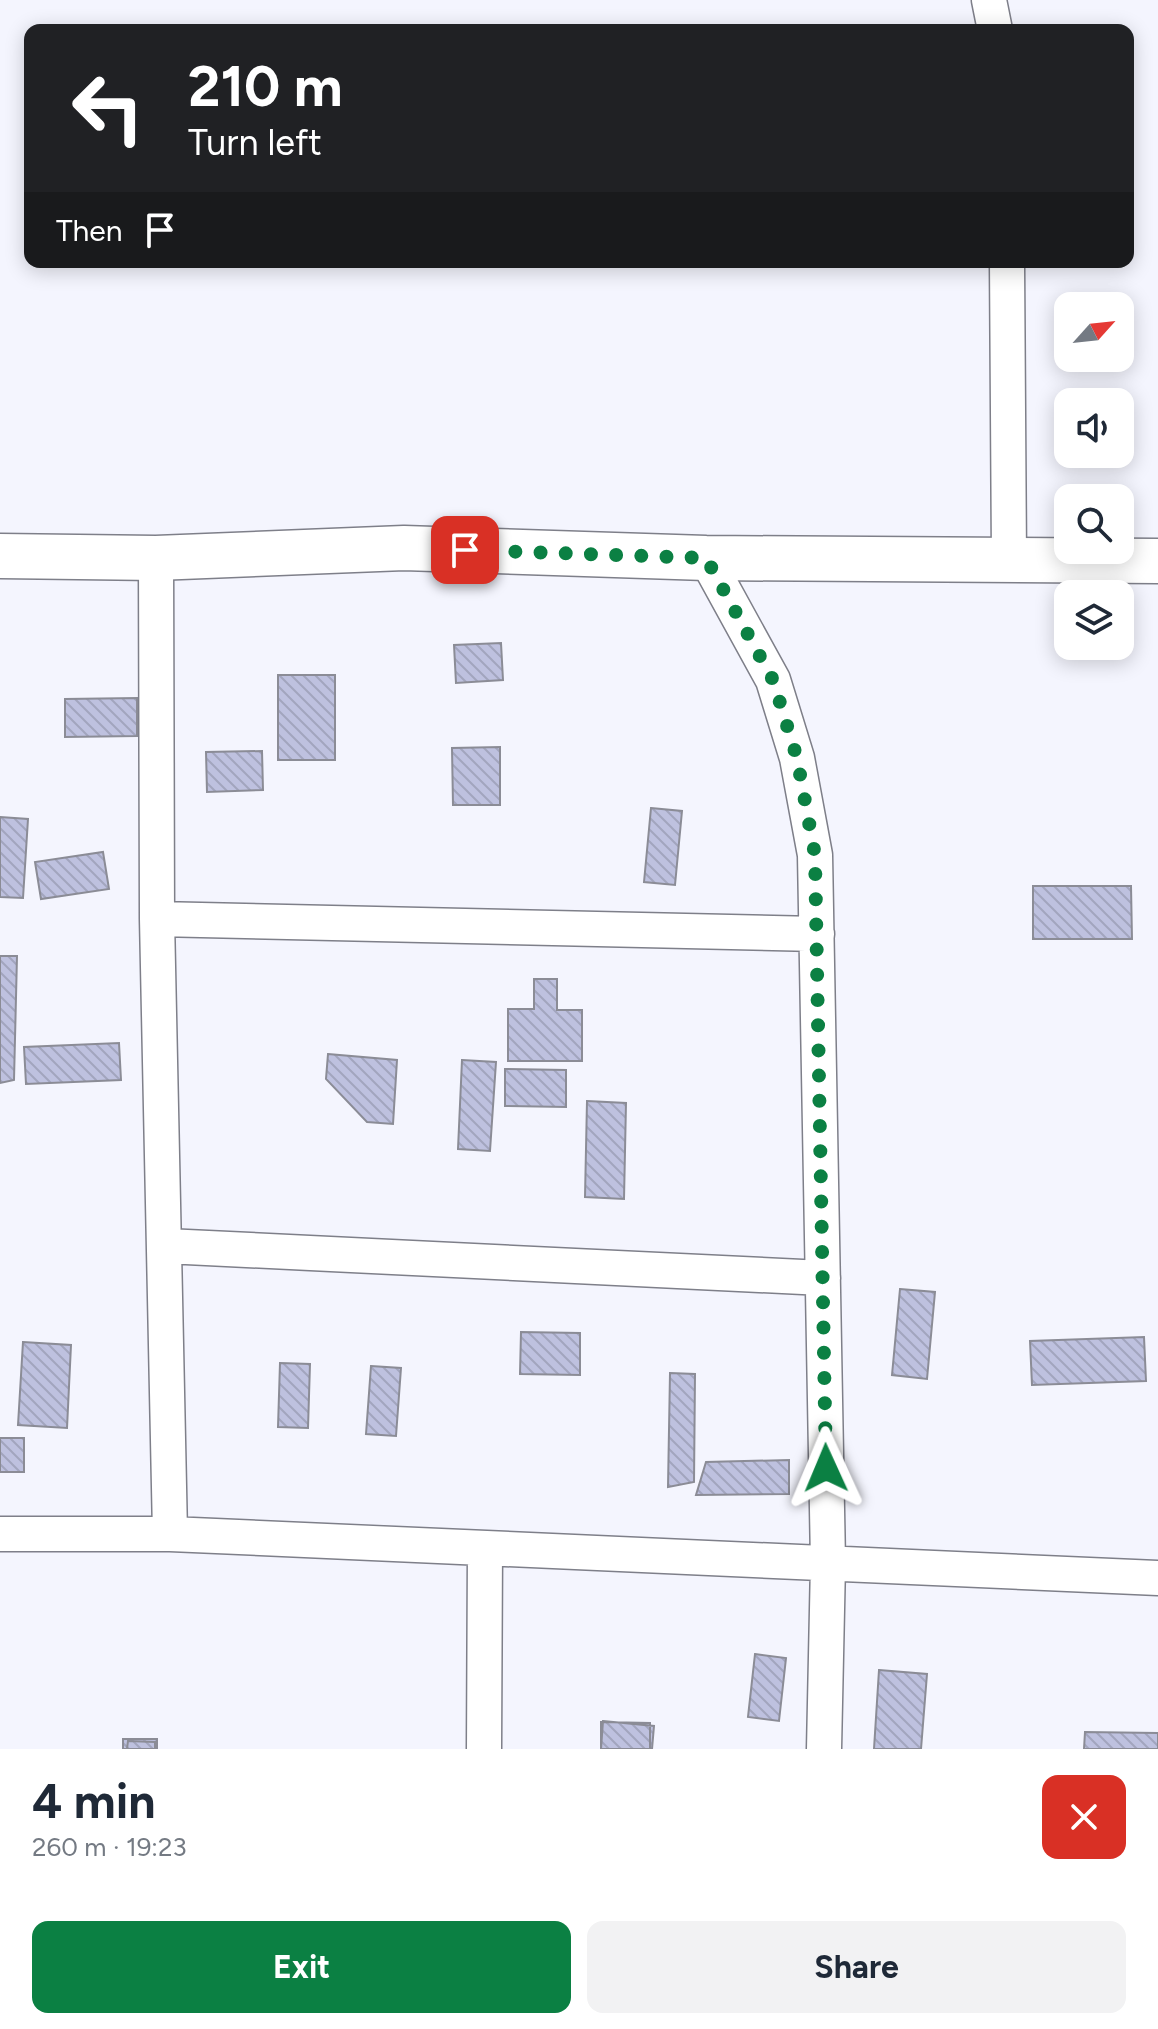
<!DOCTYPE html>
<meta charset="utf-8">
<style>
body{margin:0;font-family:Figtree,sans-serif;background:#f2f2f3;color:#1f2937;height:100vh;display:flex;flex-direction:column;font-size:30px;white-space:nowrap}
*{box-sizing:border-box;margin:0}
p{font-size:26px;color:#747a83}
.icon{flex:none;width:44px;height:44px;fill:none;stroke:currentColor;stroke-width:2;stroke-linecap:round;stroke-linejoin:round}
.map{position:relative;height:1749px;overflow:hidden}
.drawer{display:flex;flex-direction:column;background:#fff;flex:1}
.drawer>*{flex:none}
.guide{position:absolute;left:24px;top:24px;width:1110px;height:244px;border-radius:16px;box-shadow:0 4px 20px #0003;background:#202124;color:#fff;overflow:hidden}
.needle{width:52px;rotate:63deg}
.buttons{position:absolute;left:1054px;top:292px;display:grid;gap:16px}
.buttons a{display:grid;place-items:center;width:80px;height:80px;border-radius:16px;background:#fff;box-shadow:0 4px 20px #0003;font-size:40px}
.pin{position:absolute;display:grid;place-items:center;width:68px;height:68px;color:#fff;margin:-34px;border-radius:16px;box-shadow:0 4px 12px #0006}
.me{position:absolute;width:88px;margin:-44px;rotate:359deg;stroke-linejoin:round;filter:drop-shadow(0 0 6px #0008)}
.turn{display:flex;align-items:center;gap:28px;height:168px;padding:0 32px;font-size:36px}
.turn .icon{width:104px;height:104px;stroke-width:2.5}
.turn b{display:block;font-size:56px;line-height:68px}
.then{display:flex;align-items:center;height:76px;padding:0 32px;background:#0003;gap:16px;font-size:30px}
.round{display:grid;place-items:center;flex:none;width:84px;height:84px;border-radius:16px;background:#f2f2f3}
.headline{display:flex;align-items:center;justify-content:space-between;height:136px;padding:0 32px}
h1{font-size:48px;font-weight:700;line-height:60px}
.primary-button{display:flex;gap:16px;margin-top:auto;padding:16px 32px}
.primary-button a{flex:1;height:92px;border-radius:16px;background:#0b8043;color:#fff;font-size:32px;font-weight:700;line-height:92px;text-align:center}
.primary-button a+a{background:#f2f2f3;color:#1f2937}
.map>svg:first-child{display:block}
.building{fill:url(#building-back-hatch);stroke:#8b8c96;stroke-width:2}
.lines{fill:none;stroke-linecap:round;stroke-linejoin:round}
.minor-casing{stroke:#7e7f89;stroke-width:37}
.major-casing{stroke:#7e7f89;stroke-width:47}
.minor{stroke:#fff;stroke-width:34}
.major{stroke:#fff;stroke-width:44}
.route{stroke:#0b8043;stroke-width:14;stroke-dasharray:0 25.2}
</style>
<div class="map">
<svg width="1158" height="1749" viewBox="0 0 1158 1749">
<defs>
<pattern id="building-back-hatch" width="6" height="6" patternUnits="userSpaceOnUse" patternTransform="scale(2)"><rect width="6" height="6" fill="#bec1df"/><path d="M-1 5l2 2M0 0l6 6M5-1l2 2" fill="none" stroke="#a2a5be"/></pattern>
</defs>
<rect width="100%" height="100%" fill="#f4f5fe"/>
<path class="building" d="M 501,643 L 503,680 L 456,683 L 454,645 Z
M 278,675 L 335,675 L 335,760 L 278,760 Z
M 137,698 L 137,736 L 65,737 L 65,699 Z
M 500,747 L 500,805 L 453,805 L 452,748 Z
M 262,751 L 263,790 L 207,792 L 206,752 Z
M 651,808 L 682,811 L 675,885 L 644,882 Z
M 0,817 L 28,819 L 23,898 L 0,897 Z
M 103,852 L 109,889 L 41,899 L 35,862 Z
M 1033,886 L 1131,886 L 1132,939 L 1033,939 Z
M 0,956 L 17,956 L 14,1080 L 0,1083 Z
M 534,979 L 557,979 L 557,1010 L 582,1010 L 582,1061 L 508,1061 L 508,1009 L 534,1009 Z
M 119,1043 L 121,1080 L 26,1084 L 24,1047 Z
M 328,1054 L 397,1060 L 393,1124 L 367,1122 L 326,1079 Z
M 462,1060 L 496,1062 L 490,1151 L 458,1149 Z
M 505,1069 L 566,1070 L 566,1107 L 505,1106 Z
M 587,1101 L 626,1103 L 624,1199 L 585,1197 Z
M 900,1289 L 935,1292 L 927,1379 L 892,1375 Z
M 521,1332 L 580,1333 L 580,1375 L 520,1374 Z
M 1144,1337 L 1146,1381 L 1032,1385 L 1030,1341 Z
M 23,1342 L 71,1345 L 67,1428 L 18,1425 Z
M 280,1363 L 310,1364 L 308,1428 L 278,1427 Z
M 371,1366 L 401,1368 L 396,1436 L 366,1434 Z
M 670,1373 L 695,1374 L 694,1482 L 668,1487 Z
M 0,1438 L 24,1438 L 24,1472 L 0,1472 Z
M 789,1460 L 789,1494 L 696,1495 L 706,1462 Z
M 755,1654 L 786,1658 L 779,1721 L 748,1717 Z
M 879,1670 L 927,1674 L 921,1749 L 874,1749 Z
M 603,1721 L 654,1726 L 652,1749 L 601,1749 Z
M 601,1722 L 650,1723 L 650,1749 L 601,1749 Z
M 1085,1732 L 1158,1733 L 1158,1749 L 1084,1749 Z
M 123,1739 L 157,1739 L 157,1749 L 123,1749 Z
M 128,1741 L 155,1742 L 155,1749 L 127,1749 Z"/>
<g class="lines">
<defs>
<path id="minor" d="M 989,0 L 995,30
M 1007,262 L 1009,560
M 156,558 L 157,919 L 170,1534
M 706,558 L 773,680 L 797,758 L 815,855 L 828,1563 L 824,1749
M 157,919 L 817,934
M 166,1246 L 823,1278
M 0,1534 L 170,1534 L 1158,1578
M 484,1749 L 485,1548"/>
<path id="major" d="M 0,556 L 156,558 L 404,548 L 706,558 L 1158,561"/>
</defs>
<use href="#minor" class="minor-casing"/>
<use href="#major" class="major-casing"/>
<use href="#minor" class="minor"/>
<use href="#major" class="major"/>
</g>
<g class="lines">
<path class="route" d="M 465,550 L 706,558 L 773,680 L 797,758 L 815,855 L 826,1468"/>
</g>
</svg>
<div class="buttons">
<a><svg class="needle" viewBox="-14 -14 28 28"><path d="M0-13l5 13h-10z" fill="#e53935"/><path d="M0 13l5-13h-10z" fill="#747a83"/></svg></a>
<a><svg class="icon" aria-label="sound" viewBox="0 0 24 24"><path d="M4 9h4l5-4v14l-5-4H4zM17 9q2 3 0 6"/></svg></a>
<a><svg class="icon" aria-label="search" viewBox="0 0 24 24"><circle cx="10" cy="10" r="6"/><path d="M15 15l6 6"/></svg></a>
<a><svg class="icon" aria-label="layers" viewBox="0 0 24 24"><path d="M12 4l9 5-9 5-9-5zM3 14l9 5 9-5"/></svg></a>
</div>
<div class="pin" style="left:465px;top:550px;background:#d93025"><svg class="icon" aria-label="arrive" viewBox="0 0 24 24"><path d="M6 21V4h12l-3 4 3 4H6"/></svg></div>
<svg class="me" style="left:826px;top:1468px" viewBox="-20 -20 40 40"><path d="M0-17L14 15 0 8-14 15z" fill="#0b8043" stroke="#fff" stroke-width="4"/></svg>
<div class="guide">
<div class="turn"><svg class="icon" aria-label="left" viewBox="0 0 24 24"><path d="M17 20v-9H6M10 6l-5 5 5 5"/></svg><div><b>210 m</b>Turn left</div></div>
<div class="then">Then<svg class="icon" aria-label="arrive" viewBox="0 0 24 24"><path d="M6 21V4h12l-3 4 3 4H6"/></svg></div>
</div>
</div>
<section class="drawer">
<div class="headline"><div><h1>4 min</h1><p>260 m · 19:23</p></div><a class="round" style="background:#d93025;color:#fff"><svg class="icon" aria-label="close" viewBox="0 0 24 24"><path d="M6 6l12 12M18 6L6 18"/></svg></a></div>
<div class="primary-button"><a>Exit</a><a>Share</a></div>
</section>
